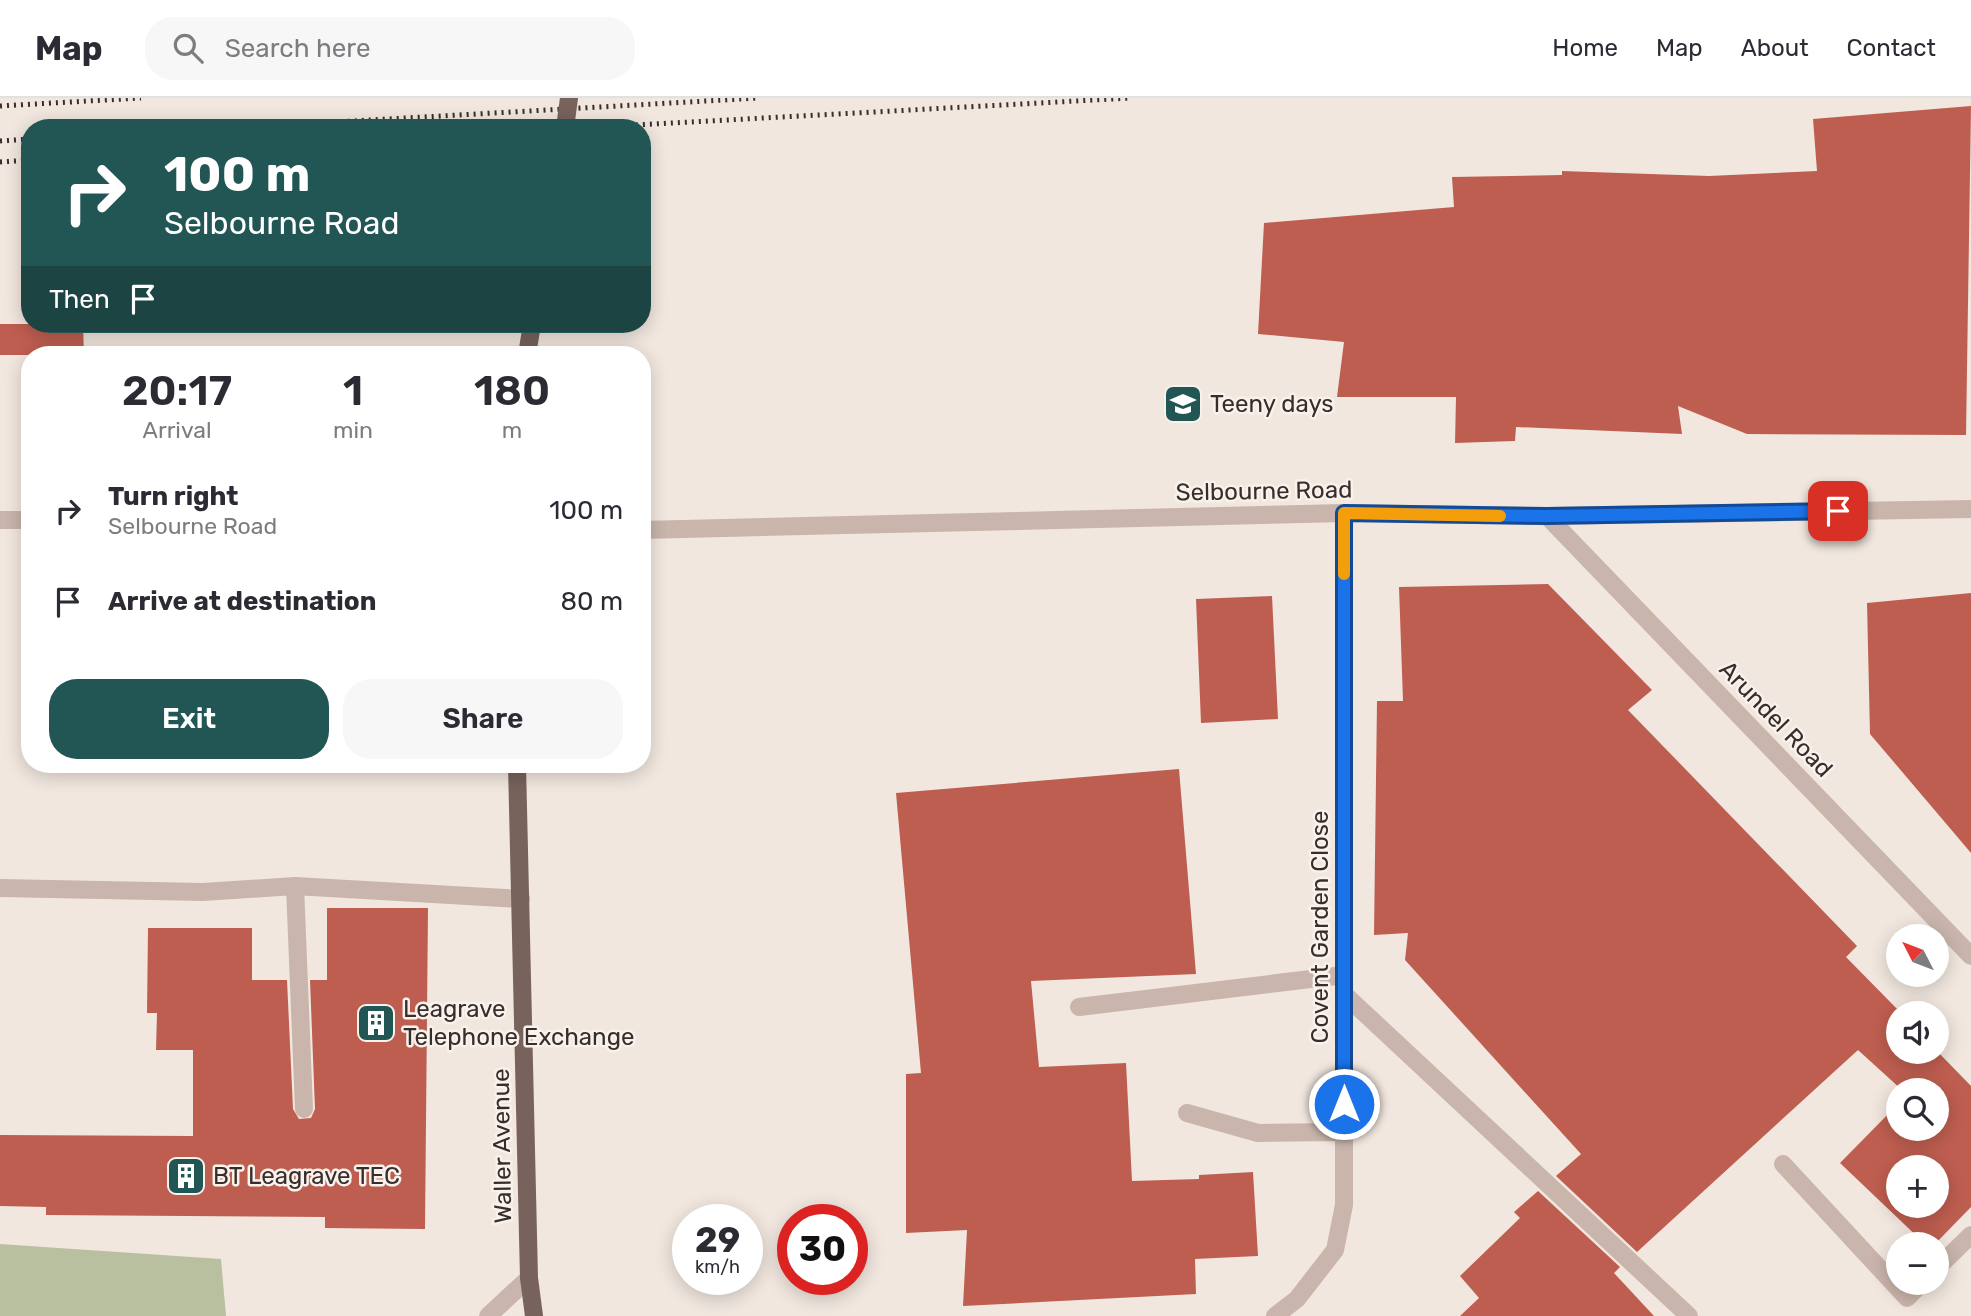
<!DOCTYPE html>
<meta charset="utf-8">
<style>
body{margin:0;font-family:Rubik,sans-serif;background:#f7f7f7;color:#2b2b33;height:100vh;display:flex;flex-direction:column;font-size:26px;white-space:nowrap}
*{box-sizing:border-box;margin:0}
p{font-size:23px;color:#7c7c81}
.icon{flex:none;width:38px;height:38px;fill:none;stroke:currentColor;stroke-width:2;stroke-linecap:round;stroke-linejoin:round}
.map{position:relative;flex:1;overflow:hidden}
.panel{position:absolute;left:21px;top:248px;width:630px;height:427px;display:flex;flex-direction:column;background:#fff;border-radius:28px;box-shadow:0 4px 18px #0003}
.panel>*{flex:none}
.top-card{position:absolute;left:21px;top:21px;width:630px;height:214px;border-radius:28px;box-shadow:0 4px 18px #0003;background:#225654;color:#fff;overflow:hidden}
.needle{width:46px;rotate:312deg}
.buttons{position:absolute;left:1886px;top:826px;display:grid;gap:14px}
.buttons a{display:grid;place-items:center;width:63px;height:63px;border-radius:50%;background:#fff;box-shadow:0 4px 18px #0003;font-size:35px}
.speed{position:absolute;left:672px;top:1106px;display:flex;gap:14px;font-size:35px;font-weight:700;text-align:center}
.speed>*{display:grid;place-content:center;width:91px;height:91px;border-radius:50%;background:#fff;box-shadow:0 4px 18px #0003;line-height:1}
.speed small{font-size:18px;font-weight:400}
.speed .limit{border:10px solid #d22;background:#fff;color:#111}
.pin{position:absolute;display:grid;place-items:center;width:60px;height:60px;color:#fff;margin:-30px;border-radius:14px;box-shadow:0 4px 10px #0006}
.me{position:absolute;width:77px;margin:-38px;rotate:0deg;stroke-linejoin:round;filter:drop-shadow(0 0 5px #0008)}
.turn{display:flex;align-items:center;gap:24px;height:147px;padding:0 28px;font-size:32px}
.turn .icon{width:91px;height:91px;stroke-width:2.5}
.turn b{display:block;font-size:49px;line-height:60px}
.then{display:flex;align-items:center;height:66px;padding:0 28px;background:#0003;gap:14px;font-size:26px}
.eta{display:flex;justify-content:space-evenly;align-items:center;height:119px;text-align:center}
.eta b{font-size:42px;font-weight:600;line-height:49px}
.cta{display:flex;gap:14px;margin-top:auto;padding:14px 28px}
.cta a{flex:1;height:80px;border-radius:28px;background:#225654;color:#fff;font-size:28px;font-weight:600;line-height:80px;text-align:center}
.cta a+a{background:#f7f7f7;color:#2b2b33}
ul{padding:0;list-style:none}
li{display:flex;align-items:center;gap:21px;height:91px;padding:0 28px}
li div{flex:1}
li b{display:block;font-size:26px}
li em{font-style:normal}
header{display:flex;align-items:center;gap:42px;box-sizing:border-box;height:98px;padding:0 35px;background:#fff;border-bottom:2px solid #e1e1e2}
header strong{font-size:33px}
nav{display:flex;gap:38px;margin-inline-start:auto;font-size:24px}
.search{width:490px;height:63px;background:#f7f7f7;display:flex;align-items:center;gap:18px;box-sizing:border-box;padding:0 24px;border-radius:28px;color:#7c7c81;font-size:26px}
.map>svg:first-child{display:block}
.green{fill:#b9c0a0}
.building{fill:#be5e50;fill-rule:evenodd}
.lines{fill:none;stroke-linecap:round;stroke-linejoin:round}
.lane{stroke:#c9b5ab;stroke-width:18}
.street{stroke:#c9b5ab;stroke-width:18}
.primary{stroke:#78625c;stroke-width:18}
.rail{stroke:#372d2a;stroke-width:5;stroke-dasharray:2 5;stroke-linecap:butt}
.primary-bridge{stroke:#78625c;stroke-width:18}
.route-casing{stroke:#114b97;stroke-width:18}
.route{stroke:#1a73e8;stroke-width:12}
.slow{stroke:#f59e0b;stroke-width:12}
.labels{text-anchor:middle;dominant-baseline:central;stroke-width:5;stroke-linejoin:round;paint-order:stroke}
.poi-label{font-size:24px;fill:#372d2a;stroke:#f9f1eb;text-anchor:start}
.street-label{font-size:24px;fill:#372d2a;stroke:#f9f1eb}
</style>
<header>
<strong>Map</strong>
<div class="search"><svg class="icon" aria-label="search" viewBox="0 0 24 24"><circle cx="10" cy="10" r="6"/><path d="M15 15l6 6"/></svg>Search here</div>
<nav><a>Home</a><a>Map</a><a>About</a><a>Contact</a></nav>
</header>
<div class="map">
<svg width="1971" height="1218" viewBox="0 0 1971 1218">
<rect width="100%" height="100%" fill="#f1e7df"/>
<path class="green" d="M 0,1146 L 221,1161 L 226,1218 L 0,1218 Z"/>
<path class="building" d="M 1971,8 L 1966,337 L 1747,336 L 1678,308 L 1682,336 L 1516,329 L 1515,343 L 1455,345 L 1456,299 L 1337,299 L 1344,244 L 1258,236 L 1264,125 L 1454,109 L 1452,79 L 1562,77 L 1562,73 L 1709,78 L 1817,73 L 1813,21 Z
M 0,226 L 83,226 L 84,257 L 0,257 Z
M 1548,486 L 1652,592 L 1628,612 L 1857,848 L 1846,859 L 1901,915 L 1899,954 L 1937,953 L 1971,988 L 1971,1109 L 1935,1146 L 1925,1146 L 1840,1065 L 1899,1005 L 1899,1031 L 1937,1031 L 1937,992 L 1902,992 L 1858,952 L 1637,1154 L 1556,1078 L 1581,1056 L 1405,862 L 1408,835 L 1374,837 L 1377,603 L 1403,603 L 1399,489 ZM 1899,1069 L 1937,1069 L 1937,1108 L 1899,1108 Z
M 1971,495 L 1971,755 L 1870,636 L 1867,505 Z
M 1272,498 L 1278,621 L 1201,625 L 1196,501 Z
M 1179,671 L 1196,876 L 1031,883 L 1039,969 L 1126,965 L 1132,1083 L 1199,1081 L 1199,1077 L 1253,1074 L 1258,1158 L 1195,1161 L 1196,1196 L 963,1208 L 967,1132 L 906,1135 L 906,976 L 921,975 L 896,695 Z
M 327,810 L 428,810 L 425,1131 L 325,1130 L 325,1119 L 46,1117 L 46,1109 L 0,1108 L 0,1037 L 193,1038 L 193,952 L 156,952 L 157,915 L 147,915 L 148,830 L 252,830 L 252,882 L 287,882 L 293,1011 L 299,1021 L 311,1020 L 315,1011 L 310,882 L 327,882 Z
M 1538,1093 L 1620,1169 L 1614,1175 L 1654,1218 L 1460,1218 L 1479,1200 L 1460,1178 L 1520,1120 L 1514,1114 Z"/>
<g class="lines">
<path class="lane" d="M 0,422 L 30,422
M 295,788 L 304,1011
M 0,790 L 203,794 L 295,788 L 521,801
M 1344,896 L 1689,1218
M 1079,909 L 1344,877
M 1187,1015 L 1258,1035 L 1344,1034
M 1783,1066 L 1907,1200 L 1922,1185
M 1937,1170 L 1971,1137"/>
<path class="street" d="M 1547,418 L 1971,858
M 642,432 L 1344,415 L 1547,418 L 1971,411
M 488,1218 L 529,1180
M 1275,1218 L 1297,1201 L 1335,1152 L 1344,1107 L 1344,415"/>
<path class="primary" d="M 527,257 L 532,226
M 517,667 L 529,1180 L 534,1218"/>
<path class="rail" d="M 0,8 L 141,0
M 229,30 L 759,0
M 580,30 L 1131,0
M 0,43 L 30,41
M 0,64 L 30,62"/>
<path class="primary-bridge" d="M 565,30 L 569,0"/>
</g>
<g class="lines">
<defs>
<path id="route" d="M 1344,1006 L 1344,415 L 1547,418 L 1838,413"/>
</defs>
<use href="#route" class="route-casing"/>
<use href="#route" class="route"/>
<path class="slow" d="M 1344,476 L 1344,415 L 1500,418"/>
</g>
<defs>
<symbol id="school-square" viewBox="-11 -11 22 22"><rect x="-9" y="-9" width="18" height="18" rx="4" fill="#225654" stroke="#f9f1eb"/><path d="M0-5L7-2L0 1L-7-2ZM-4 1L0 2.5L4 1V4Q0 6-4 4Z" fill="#fff"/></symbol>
<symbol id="building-square" viewBox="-11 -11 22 22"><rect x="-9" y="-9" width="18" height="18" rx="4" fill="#225654" stroke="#f9f1eb"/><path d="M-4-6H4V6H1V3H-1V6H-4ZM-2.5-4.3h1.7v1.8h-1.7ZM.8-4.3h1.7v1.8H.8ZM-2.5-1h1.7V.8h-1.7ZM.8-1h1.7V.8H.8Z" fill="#fff"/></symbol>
</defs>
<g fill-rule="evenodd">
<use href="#school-square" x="1161" y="284" width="44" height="44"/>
<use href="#building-square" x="354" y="903" width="44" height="44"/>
<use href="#building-square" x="164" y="1056" width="44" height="44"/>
</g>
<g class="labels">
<g class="poi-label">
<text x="1210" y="306">Teeny days</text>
<text x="403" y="911">Leagrave<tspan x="403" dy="28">Telephone Exchange</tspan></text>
<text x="213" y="1078">BT Leagrave TEC</text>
</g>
<g class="street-label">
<text transform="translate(1264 393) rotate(-1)">Selbourne Road</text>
<text transform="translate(1776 621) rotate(46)">Arundel Road</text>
<text transform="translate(1320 829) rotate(-90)">Covent Garden Close</text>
<text transform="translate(502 1048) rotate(-91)">Waller Avenue</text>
</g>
</g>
</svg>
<div class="buttons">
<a><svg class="needle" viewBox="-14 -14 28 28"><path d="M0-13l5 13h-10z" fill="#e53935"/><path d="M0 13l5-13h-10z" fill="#7c7c81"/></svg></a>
<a><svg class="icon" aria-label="sound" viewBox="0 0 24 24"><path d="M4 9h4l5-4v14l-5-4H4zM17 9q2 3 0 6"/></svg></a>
<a><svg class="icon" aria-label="search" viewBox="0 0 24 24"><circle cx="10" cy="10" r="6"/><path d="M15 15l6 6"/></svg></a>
<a>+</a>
<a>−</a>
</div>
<div class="speed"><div>29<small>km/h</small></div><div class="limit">30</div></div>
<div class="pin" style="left:1838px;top:413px;background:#d93025"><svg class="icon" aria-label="arrive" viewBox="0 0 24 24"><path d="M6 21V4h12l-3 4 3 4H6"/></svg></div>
<svg class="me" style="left:1344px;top:1006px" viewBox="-20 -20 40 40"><circle r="17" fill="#1a73e8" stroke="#fff" stroke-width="3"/><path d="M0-11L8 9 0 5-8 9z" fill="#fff"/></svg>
<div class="top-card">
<div class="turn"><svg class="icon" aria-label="right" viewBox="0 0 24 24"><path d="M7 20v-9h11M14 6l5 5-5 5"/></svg><div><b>100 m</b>Selbourne Road</div></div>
<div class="then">Then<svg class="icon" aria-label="arrive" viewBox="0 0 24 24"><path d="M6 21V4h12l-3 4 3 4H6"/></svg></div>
</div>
<section class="panel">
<div class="eta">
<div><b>20:17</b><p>Arrival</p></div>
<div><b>1</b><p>min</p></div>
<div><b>180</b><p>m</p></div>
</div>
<ul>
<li><svg class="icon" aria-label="right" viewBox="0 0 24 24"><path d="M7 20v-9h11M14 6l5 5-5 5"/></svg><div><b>Turn right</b><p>Selbourne Road</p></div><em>100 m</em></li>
<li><svg class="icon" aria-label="arrive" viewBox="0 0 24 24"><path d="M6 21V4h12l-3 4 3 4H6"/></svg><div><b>Arrive at destination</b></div><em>80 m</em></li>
</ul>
<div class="cta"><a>Exit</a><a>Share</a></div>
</section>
</div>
